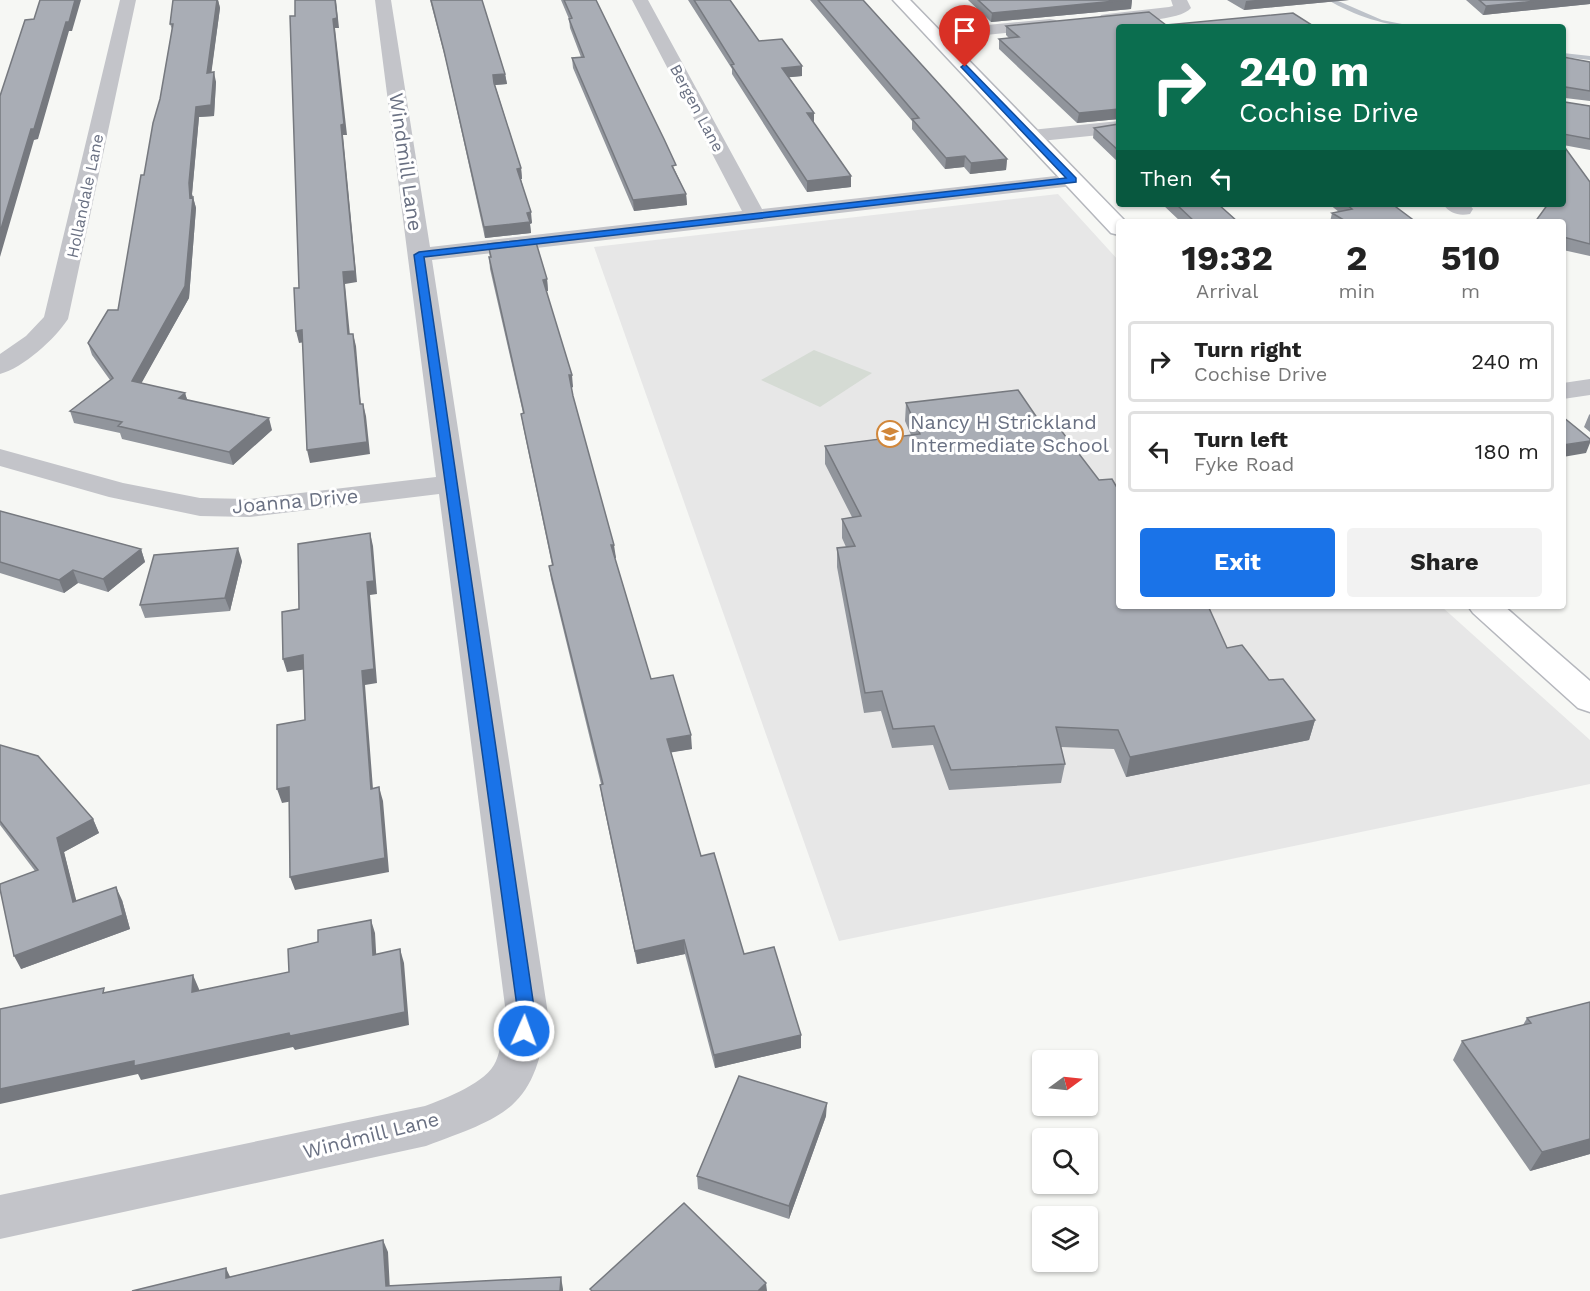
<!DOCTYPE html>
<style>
body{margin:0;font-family:"Work Sans",sans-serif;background:#f2f2f2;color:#222;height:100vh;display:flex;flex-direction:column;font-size:22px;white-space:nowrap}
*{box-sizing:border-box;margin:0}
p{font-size:20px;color:#767676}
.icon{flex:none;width:33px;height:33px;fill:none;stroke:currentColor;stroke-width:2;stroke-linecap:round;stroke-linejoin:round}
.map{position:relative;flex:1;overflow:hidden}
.details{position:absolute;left:1116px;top:219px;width:450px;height:390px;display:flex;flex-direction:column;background:#fff;border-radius:6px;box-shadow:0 2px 4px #0004}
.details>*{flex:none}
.top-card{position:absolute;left:1116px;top:24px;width:450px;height:183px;border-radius:6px;box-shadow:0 2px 4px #0004;background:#0b6e4f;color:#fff;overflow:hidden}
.needle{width:39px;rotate:75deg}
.tools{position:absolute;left:1032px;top:1050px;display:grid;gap:12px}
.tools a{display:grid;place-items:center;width:66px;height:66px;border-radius:6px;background:#fff;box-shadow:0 2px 4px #0004;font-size:30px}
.pin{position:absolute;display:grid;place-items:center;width:51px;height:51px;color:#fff;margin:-62px -26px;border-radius:50% 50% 50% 0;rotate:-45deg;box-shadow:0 0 6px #0007}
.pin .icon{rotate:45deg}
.me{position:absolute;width:66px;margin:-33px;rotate:2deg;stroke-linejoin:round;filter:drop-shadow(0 0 4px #0008)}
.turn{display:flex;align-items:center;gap:21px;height:126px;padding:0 24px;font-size:27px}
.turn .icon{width:78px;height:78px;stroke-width:2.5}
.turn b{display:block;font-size:42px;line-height:51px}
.then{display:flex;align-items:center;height:57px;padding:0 24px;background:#0003;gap:12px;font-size:22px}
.eta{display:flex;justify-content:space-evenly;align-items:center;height:102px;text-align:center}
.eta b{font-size:36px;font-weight:700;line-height:42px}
.button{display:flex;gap:12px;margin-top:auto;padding:12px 24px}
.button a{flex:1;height:69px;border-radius:6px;background:#1a73e8;color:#fff;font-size:24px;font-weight:700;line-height:69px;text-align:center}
.button a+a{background:#f2f2f2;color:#222}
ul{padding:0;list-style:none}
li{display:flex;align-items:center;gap:18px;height:81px;margin:0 12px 9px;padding:0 12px;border:3px solid #e0e0e0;border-radius:6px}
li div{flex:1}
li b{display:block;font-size:22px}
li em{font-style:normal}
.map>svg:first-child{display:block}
.built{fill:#e7e7e7}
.green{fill:#d5dbd4}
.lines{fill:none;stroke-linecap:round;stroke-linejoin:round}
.stream{fill:#bdc2c9;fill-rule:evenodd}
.secondary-casing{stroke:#b5b7bd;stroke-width:3}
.street{fill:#c3c4c9;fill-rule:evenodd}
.secondary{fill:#fff;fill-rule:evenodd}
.wall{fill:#91959c}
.shaded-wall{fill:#76797f}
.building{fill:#a9adb5;stroke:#76797f;stroke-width:1.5}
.route{fill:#1a73e8;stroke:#114b97;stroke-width:1.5}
.labels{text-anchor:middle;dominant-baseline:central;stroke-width:6;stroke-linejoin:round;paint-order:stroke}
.far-street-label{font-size:16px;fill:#697082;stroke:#fff}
.street-label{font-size:20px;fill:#697082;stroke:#fff}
.poi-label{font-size:20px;fill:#697082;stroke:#fff;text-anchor:start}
</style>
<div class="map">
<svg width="1590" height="1291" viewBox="0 0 1590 1291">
<rect width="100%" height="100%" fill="#f6f7f4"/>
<path class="built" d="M 1058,194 L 1119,261 L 1119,606 L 1441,606 L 1590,740 L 1590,784 L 839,941 L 594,247 Z"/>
<path class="green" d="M 814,350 L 872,373 L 820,407 L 761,380 Z"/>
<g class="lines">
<path class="stream" d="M 1328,0 L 1336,0 L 1382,20 L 1417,27 C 1388,27 1353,15 1328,0 Z
M 1563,53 L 1590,56 L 1590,60 L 1563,57 Z"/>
<defs>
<path id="secondary" d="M 893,0 L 910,0 L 1126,222 L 1119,222 L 1119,235 L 1111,233 Z
M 1468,606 L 1504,606 L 1590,681 L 1590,712 L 1578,708 L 1473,613 Z"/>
</defs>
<use href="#secondary" class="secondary-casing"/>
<path class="street" d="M 120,0 L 136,0 L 68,319 C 55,339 23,368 0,374 L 0,354 L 26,336 L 44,317 Z
M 375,0 L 391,0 L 430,247 L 742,211 L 632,0 L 648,0 L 762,209 L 1073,174 L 1080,176 L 1084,180 L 1080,184 L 1073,186 L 432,260 L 548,1014 C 535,1108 510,1115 426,1146 L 0,1239 L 0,1195 L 425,1106 C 446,1098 487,1083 496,1061 C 502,1047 503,1029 506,1014 L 439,494 L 250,517 L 200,516 L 109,497 L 0,466 L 0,449 L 123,483 L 200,498 L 250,499 L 436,477 Z
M 1171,0 L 1187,0 L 1191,8 C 1181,21 1125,22 1107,24 L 1101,23 L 1098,19 L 1101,15 L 1107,14 L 1169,7 L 1173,6 Z
M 1050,19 L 1056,20 L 1059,24 L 1056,28 L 935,40 L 929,39 L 926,35 L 929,31 L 935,30 Z
M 1119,121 L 1119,133 L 1031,142 L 1024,140 L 1021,136 L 1024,132 L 1031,130 Z
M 1443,204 L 1469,204 L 1473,209 L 1470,214 C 1459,216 1450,214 1443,204 Z
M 1590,379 L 1590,395 L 1563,399 L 1563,383 Z"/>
<use href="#secondary" class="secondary"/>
</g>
<path class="wall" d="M 173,0 L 218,0 L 220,8 L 211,73 L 216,82 L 214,116 L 199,117 L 192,194 L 196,208 L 189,298 L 141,383 L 185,393 L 187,400 L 272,430 L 233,465 L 122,439 L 120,433 L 74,423 L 70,411 L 110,380 L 92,355 L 88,343 L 118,310 L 160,99 L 172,29 L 170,24 Z
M 430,0 L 482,0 L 505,74 L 507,84 L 495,85 L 521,168 L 522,179 L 521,179 L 532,223 L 530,224 L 531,233 L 485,238 L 446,61 Z
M 561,0 L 596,0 L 686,194 L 687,205 L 634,211 L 573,68 L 572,58 L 581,57 L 570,28 L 569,19 Z
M 688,0 L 730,0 L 759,41 L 802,76 L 789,77 L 814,113 L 814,123 L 851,176 L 851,187 L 807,192 L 732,74 L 732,69 Z
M 810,0 L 863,0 L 1007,159 L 1006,170 L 970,174 L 964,167 L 945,169 L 912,129 L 912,121 Z
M 968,0 L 1132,0 L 1131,9 L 991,22 Z
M 1227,0 L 1349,0 L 1244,10 Z
M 1466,0 L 1590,0 L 1590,4 L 1483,15 Z
M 1166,25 L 1315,27 L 1119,27 L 1119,119 L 1077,123 L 999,49 L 999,39 L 1009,38 L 1006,35 L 1006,26 Z
M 1563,57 L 1590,62 L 1590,101 L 1565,98 L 1565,102 L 1590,106 L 1590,150 L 1563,145 Z
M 1119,125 L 1119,163 L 1093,138 L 1094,128 Z
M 1590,182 L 1590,256 L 1563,250 L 1563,222 Z
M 1162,204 L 1218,204 L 1238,222 L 1181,222 Z
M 1329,204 L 1392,204 L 1416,222 L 1330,222 L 1332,213 L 1339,212 Z
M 488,244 L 547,279 L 548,291 L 546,291 L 573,387 L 571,388 L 616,558 L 615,558 L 651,679 L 692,749 L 671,752 L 701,856 L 744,954 L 801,1035 L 801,1048 L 715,1068 L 685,954 L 637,964 L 602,798 L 600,785 L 601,784 L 551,579 L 549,566 L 552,565 L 523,426 L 521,414 L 523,413 L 490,269 L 489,257 L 490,257 Z
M 906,403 L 1119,606 L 1227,648 L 1269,680 L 1315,720 L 1309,740 L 1126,777 L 1114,749 L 1061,747 L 1065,764 L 1061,783 L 949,790 L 933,745 L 892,748 L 881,711 L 864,713 L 837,567 L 837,548 L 846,547 L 842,538 L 842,519 L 852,517 L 825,464 L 825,446 L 911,435 L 905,421 Z
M 1590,414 L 1590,432 L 1584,427 L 1589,415 Z
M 0,511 L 141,549 L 145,562 L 108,592 L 78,583 L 64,593 L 0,573 Z
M 242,561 L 230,611 L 145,618 L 140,605 Z
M 0,745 L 93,819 L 99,833 L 64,852 L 76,901 L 122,900 L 130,929 L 21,969 L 35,871 L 0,825 Z
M 1590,1002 L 1590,1154 L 1530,1171 L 1453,1060 L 1462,1041 L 1523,1025 L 1527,1018 Z
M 826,1116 L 789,1219 L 698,1189 L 697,1176 Z"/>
<path class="shaded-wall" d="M 75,0 L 81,0 L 72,31 L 69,31 L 38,139 L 34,140 L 0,257 L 0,232 L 31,129 L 66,22 Z
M 215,0 L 218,0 L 220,8 L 210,83 L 207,73 Z
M 335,0 L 336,0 L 339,28 L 335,28 L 347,135 L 343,135 L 357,282 L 345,284 L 351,346 L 348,334 L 343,272 L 341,125 L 333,19 Z
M 1125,0 L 1132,0 L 1131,9 L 991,22 L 992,13 Z
M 1255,0 L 1349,0 L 1244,10 L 1246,1 Z
M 1545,0 L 1590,0 L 1590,4 L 1483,15 L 1486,6 Z
M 802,66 L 802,76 L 782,78 L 782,68 Z
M 214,72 L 216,82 L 214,116 L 199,117 L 192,194 L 193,200 L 193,197 L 196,208 L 189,298 L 136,393 L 132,381 L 190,198 L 189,183 L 196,107 Z
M 505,74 L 507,84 L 495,85 L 493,75 Z
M 1119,109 L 1119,119 L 1077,123 L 1079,113 Z
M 807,113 L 814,113 L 814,123 Z
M 965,156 L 964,167 L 945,169 L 946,158 Z
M 1007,159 L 1006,170 L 970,174 L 971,163 Z
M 521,168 L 522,179 L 519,179 L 517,169 Z
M 851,176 L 851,187 L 807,192 L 807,181 Z
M 686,194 L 687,205 L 634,211 L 633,200 Z
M 531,212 L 532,223 L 530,224 L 531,233 L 485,238 L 484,227 Z
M 547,279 L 548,291 L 544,291 L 543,280 Z
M 302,330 L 305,342 L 299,343 L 296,331 Z
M 353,334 L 356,346 L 362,417 L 360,404 Z
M 569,375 L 572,375 L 573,387 L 570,388 Z
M 185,393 L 189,405 L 179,398 Z
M 363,404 L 366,416 L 370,454 L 310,463 L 307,450 Z
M 269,418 L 272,430 L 233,465 L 229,452 Z
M 1590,441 L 1590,443 L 1586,453 L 1563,457 L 1563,445 Z
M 370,533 L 373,546 L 377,594 L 370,595 L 377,683 L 365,685 L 374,802 L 371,789 L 362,671 Z
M 611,545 L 614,545 L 616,558 L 612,558 Z
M 238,548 L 242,561 L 230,611 L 225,598 Z
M 141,549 L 145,562 L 108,592 L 103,579 Z
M 73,570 L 78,583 L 64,593 L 59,580 Z
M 303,655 L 307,669 L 287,672 L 283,659 Z
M 1315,720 L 1309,740 L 1126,777 L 1130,757 Z
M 691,735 L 692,749 L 668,753 L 667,739 Z
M 289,787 L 293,801 L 282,803 L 277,789 Z
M 379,787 L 383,801 L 389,872 L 295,890 L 290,877 Z
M 93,819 L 99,833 L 64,852 L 80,915 L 73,902 L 57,838 Z
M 116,887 L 122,900 L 130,929 L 21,969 L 14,956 Z
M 371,920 L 375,933 L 377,968 L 373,955 Z
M 684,940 L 685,954 L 637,964 L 635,951 Z
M 400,949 L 404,963 L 409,1025 L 295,1050 L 293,1047 L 141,1080 L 138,1074 L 0,1104 L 0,1089 Z
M 193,975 L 199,989 L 198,1006 L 192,992 Z
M 801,1035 L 801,1048 L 715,1068 L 714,1055 Z
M 827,1103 L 826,1116 L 789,1219 L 789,1206 Z
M 1590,1139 L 1590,1154 L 1530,1171 L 1542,1152 Z
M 383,1240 L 388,1252 L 390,1291 L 386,1286 Z
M 226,1268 L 232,1281 L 226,1278 Z
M 561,1277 L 563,1289 L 563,1291 L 560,1291 Z
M 766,1283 L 767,1291 L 758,1291 Z"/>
<path class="building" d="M 40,0 L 75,0 L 69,22 L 66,22 L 34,129 L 31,129 L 0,232 L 0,96 L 25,20 L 34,19 Z
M 173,0 L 217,0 L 207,73 L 214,72 L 211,105 L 196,107 L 189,183 L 190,198 L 193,197 L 185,286 L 132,381 L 185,393 L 179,398 L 269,418 L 229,452 L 118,426 L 122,422 L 70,411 L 113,378 L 88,343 L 108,310 L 118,310 L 141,175 L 144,175 L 153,123 L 160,99 L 173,24 L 170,24 Z
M 295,0 L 335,0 L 337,18 L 333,19 L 344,124 L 341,125 L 355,271 L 343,272 L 348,334 L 353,334 L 360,404 L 363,404 L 367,442 L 307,450 L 302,330 L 296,331 L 294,288 L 299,288 L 290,16 L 295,16 Z
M 431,0 L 482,0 L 505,74 L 493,75 L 494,83 L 521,168 L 517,169 L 531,212 L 527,213 L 530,222 L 484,227 L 444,51 Z
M 564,0 L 596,0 L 664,139 L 676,165 L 672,166 L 686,194 L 633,200 L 572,58 L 584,57 L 569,19 L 572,18 Z
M 694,0 L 730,0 L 759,41 L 782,39 L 802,66 L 782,68 L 814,113 L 807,113 L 851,176 L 807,181 L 731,65 L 734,64 Z
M 818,0 L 863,0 L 1007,159 L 971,163 L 965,156 L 946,158 L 912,119 L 919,118 Z
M 978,0 L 1125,0 L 992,13 Z
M 1479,0 L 1545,0 L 1486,6 Z
M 1149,12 L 1166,25 L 1293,13 L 1315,27 L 1119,27 L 1119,109 L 1079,113 L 999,39 L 1019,37 L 1006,26 Z
M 1563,57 L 1590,62 L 1590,91 L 1565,87 L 1565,102 L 1590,106 L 1590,139 L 1563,134 Z
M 1119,124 L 1119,151 L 1094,128 Z
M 1563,145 L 1590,182 L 1590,244 L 1563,237 L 1563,222 L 1535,222 L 1548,204 L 1563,204 Z
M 1176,204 L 1218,204 L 1238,222 L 1195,222 Z
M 1346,204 L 1392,204 L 1416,222 L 1347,222 L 1332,213 L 1352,209 Z
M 535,239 L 547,279 L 543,280 L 572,375 L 569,375 L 573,396 L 614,545 L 611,545 L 651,679 L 673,675 L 691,735 L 667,739 L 701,856 L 714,853 L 744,954 L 774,947 L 801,1035 L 714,1055 L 684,940 L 635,951 L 600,785 L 603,784 L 549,566 L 553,565 L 521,414 L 524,413 L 489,257 L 491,257 L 488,244 Z
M 1018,390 L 1044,428 L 1057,425 L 1099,480 L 1112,479 L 1119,491 L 1119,606 L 1198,606 L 1199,608 L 1209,608 L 1227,648 L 1242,645 L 1269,680 L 1283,679 L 1315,720 L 1130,757 L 1118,730 L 1056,727 L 1065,764 L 951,770 L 934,726 L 893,729 L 882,691 L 865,693 L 837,548 L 855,546 L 842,519 L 861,516 L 825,446 L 920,434 L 906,403 Z
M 1563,417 L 1590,439 L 1590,441 L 1563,445 Z
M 0,511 L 141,549 L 103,579 L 73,570 L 59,580 L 0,562 Z
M 370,533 L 374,581 L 367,582 L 374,669 L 362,671 L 371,789 L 379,787 L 385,858 L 290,877 L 289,787 L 277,789 L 277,725 L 305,720 L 303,655 L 283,659 L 282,612 L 299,609 L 298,544 Z
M 238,548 L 225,598 L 140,605 L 154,555 Z
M 0,745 L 38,756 L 93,819 L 57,838 L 73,902 L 116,887 L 123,915 L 14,956 L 0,889 L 0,884 L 38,870 L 0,821 Z
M 371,920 L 373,955 L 400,949 L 405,1012 L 290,1036 L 289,1033 L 134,1066 L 134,1061 L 0,1089 L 0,1009 L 104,988 L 103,993 L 193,975 L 192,992 L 289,972 L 288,949 L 318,942 L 318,930 Z
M 1590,1002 L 1590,1139 L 1542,1152 L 1462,1041 L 1531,1023 L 1527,1018 Z
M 739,1076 L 827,1103 L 789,1206 L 697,1176 Z
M 684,1203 L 766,1283 L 758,1291 L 592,1291 L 590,1289 Z
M 383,1240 L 386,1286 L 561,1277 L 560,1291 L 132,1291 L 226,1268 L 226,1278 Z"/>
<path class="route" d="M 965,64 L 1076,178 L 1076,182 L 424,257 L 535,1014 L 530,1036 L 524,1038 L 518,1036 L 515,1031 L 518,1014 L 414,255 L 419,252 L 1066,178 L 962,68 L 961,67 Z"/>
<defs>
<symbol id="school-ring" viewBox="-11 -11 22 22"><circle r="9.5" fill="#fff" stroke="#d1873a" stroke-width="1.5"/><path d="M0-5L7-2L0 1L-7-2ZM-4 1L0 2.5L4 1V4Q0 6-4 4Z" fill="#d1873a"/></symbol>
</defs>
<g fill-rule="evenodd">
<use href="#school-ring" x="875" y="419" width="30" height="30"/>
</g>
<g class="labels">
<g class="far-street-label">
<text transform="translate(697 108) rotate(62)">Bergen Lane</text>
<text transform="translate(85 196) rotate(-78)">Hollandale Lane</text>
</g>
<g class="street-label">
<text transform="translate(406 162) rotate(82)">Windmill Lane</text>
<text transform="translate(295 501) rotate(-5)">Joanna Drive</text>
<text transform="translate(371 1135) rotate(-14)">Windmill Lane</text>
</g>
<g class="poi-label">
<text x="910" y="422">Nancy H Strickland<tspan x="910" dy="23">Intermediate School</tspan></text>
</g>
</g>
</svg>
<div class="tools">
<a><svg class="needle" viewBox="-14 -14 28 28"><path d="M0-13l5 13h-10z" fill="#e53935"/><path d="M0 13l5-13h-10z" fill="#767676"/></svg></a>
<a><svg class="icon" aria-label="search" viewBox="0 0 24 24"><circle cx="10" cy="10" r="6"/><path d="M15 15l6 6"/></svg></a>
<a><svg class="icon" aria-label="layers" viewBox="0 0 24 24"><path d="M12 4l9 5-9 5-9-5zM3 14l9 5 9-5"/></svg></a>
</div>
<div class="pin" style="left:965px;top:67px;background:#d93025"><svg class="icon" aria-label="arrive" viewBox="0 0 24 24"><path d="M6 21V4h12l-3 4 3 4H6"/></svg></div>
<svg class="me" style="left:524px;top:1031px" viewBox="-20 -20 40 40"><circle r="17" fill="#1a73e8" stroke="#fff" stroke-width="3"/><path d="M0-11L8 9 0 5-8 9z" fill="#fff"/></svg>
<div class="top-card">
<div class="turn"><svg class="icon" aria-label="right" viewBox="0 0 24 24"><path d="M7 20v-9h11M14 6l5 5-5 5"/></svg><div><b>240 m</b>Cochise Drive</div></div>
<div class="then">Then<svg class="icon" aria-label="left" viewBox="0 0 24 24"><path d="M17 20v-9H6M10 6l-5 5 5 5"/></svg></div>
</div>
<section class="details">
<div class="eta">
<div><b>19:32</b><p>Arrival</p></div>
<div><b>2</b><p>min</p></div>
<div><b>510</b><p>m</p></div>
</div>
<ul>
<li><svg class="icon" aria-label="right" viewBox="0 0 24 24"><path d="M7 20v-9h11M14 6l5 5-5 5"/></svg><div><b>Turn right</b><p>Cochise Drive</p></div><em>240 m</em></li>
<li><svg class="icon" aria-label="left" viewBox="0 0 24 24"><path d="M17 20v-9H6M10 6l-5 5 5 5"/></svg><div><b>Turn left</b><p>Fyke Road</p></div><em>180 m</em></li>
</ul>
<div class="button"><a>Exit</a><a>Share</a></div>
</section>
</div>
